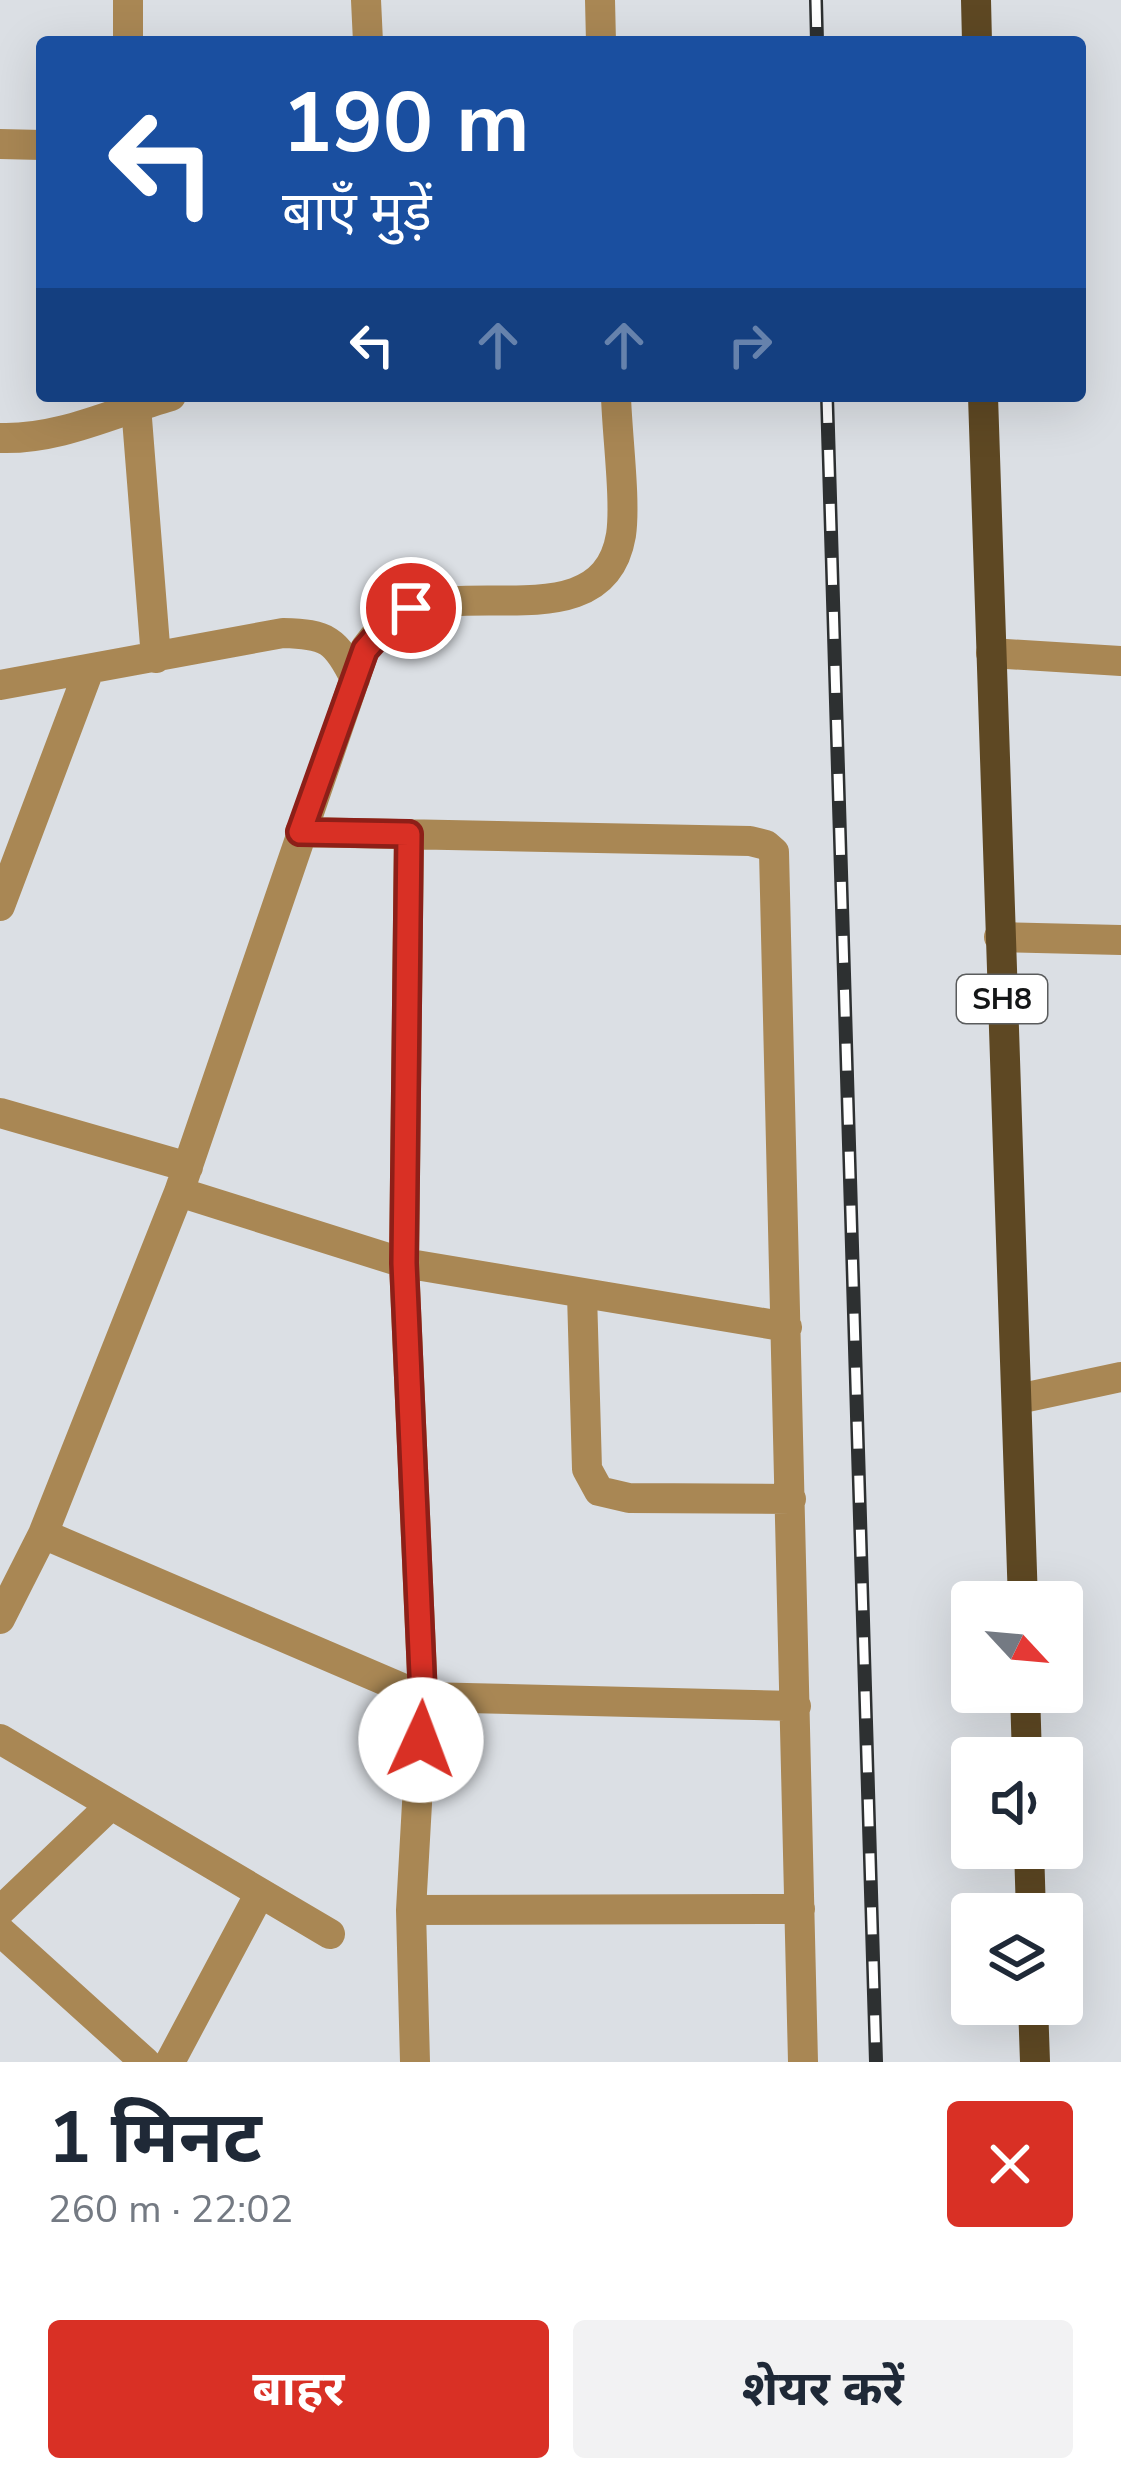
<!DOCTYPE html>
<html lang="hi">
<meta charset="utf-8">
<style>
body{margin:0;font-family:"Nunito Sans","Noto Sans Devanagari",sans-serif;background:#f2f2f3;color:#1f2937;height:100vh;display:flex;flex-direction:column;font-size:45px;white-space:nowrap}
*{box-sizing:border-box;margin:0}
p{font-size:39px;color:#747a83}
.icon{flex:none;width:66px;height:66px;fill:none;stroke:currentColor;stroke-width:2;stroke-linecap:round;stroke-linejoin:round}
.map{position:relative;height:2062px;overflow:hidden}
.panel{display:flex;flex-direction:column;background:#fff;flex:1}
.panel>*{flex:none}
.top-card{position:absolute;left:36px;top:36px;width:1050px;height:366px;border-radius:12px;box-shadow:0 12px 48px #0002;background:#1a4fa0;color:#fff;overflow:hidden}
.needle{width:78px;rotate:116deg}
.tools{position:absolute;left:951px;top:1581px;display:grid;gap:24px}
.tools a{display:grid;place-items:center;width:132px;height:132px;border-radius:12px;background:#fff;box-shadow:0 12px 48px #0002;font-size:60px}
.pin{position:absolute;display:grid;place-items:center;width:102px;height:102px;color:#fff;margin:-51px;border:6px solid #fff;border-radius:50%;box-shadow:0 3px 12px #0007}
.me{position:absolute;width:132px;margin:-66px;rotate:2deg;stroke-linejoin:round;filter:drop-shadow(0 0 9px #0008)}
.turn{display:flex;align-items:center;gap:42px;height:252px;padding:0 48px;font-size:54px}
.turn .icon{width:156px;height:156px;stroke-width:2.5}
.turn b{display:block;font-size:84px;line-height:102px}
.lanes{display:flex;align-items:center;height:114px;padding:0 48px;background:#0003;justify-content:center;gap:60px;direction:ltr}
.lanes .off{opacity:.35}
.round{display:grid;place-items:center;flex:none;width:126px;height:126px;border-radius:12px;background:#f2f2f3}
.headline{display:flex;align-items:center;justify-content:space-between;height:204px;padding:0 48px}
h1{font-size:72px;font-weight:700;line-height:90px}
.action{display:flex;gap:24px;margin-top:auto;padding:24px 48px}
.action a{flex:1;height:138px;border-radius:12px;background:#d93025;color:#fff;font-size:48px;font-weight:700;line-height:138px;text-align:center}
.action a+a{background:#f2f2f3;color:#1f2937}
.map>svg:first-child{display:block}
.lines{fill:none;stroke-linecap:round;stroke-linejoin:round}
.minor{stroke:#a98754;stroke-width:30}
.primary{stroke:#5e4823;stroke-width:30}
.rail-casing{stroke:#2d3031;stroke-width:14}
.rail{stroke:#fff;stroke-width:9;stroke-dasharray:27;stroke-linecap:butt}
.route-casing{stroke:#8d1f18;stroke-width:30}
.route{stroke:#d93025;stroke-width:21}
.labels{text-anchor:middle;dominant-baseline:central;stroke-width:12;stroke-linejoin:round;paint-order:stroke}
.shield{fill:#fff;stroke:#5a5c5d;stroke-width:3}
.shield-label{font-size:30px;font-weight:bold;fill:#141617}
</style>
<div class="map">
<svg width="1121" height="2062" viewBox="0 0 1121 2062">
<rect width="100%" height="100%" fill="#dbdfe4"/>
<g class="lines">
<path class="minor" d="M 128,0 L 128,42
M 366,0 L 368,42
M 600,0 L 601,42
M 0,144 L 42,145
M 136,406 L 156,658
M 0,438 C 60,440 114,412 171,396
M 991,653 L 1121,661
M 0,685 L 283,633 C 327,634 336,640 355,679
M 300,832 L 750,841 L 766,845 L 774,852 L 803,2062
M 409,834 L 404,1263 L 423,1697 L 411,1910 L 415,2062
M 0,906 L 89,670
M 999,937 L 1121,940
M 0,1113 L 188,1167
M 179,1192 L 404,1263 L 787,1327
M 582,1294 L 587,1469 L 599,1491 L 629,1498 L 791,1499
M 1018,1399 L 1121,1377
M 43,1534 L 423,1697 L 796,1706
M 0,1619 L 43,1534 L 179,1192 L 365,649 C 374,637 383,624 396,616 C 461,575 603,642 621,535 C 626,501 617,434 616,396
M 0,1739 L 330,1934
M 411,1910 L 800,1909
M 0,1911 L 111,1805
M 0,1931 L 145,2062
M 170,2062 L 260,1893"/>
<path class="primary" d="M 976,0 L 977,42
M 983,396 L 1023,1602
M 1025,1692 L 1027,1758
M 1029,1848 L 1031,1914
M 1033,2004 L 1035,2062"/>
<defs>
<path id="rail" d="M 816,0 L 817,42
M 827,396 L 876,2062"/>
</defs>
<use href="#rail" class="rail-casing"/>
<use href="#rail" class="rail"/>
</g>
<g class="lines">
<defs>
<path id="route" d="M 411,608 L 394,617 L 365,650 L 300,832 L 409,834 L 404,1263 L 423,1697 L 421,1740"/>
</defs>
<use href="#route" class="route-casing"/>
<use href="#route" class="route"/>
</g>
<g class="labels">
<rect class="shield" x="957" y="975" width="90" height="48" rx="9"/>
<g class="shield-label">
<text x="1002" y="999">SH8</text>
</g>
</g>
</svg>
<div class="tools">
<a><svg class="needle" viewBox="-14 -14 28 28"><path d="M0-13l5 13h-10z" fill="#e53935"/><path d="M0 13l5-13h-10z" fill="#747a83"/></svg></a>
<a><svg class="icon" aria-label="sound" viewBox="0 0 24 24"><path d="M4 9h4l5-4v14l-5-4H4zM17 9q2 3 0 6"/></svg></a>
<a><svg class="icon" aria-label="layers" viewBox="0 0 24 24"><path d="M12 4l9 5-9 5-9-5zM3 14l9 5 9-5"/></svg></a>
</div>
<div class="pin" style="left:411px;top:608px;background:#d93025"><svg class="icon" aria-label="arrive" viewBox="0 0 24 24"><path d="M6 21V4h12l-3 4 3 4H6"/></svg></div>
<svg class="me" style="left:421px;top:1740px" viewBox="-20 -20 40 40"><circle r="19" fill="#fff"/><path d="M0-13L10 11 0 6-10 11z" fill="#d93025"/></svg>
<div class="top-card">
<div class="turn"><svg class="icon" aria-label="left" viewBox="0 0 24 24"><path d="M17 20v-9H6M10 6l-5 5 5 5"/></svg><div><b>190 m</b>बाएँ मुड़ें</div></div>
<div class="lanes"><svg class="icon" aria-label="left" viewBox="0 0 24 24"><path d="M17 20v-9H6M10 6l-5 5 5 5"/></svg><svg class="icon off" aria-label="ahead" viewBox="0 0 24 24"><path d="M12 20V5M6 11l6-6 6 6"/></svg><svg class="icon off" aria-label="ahead" viewBox="0 0 24 24"><path d="M12 20V5M6 11l6-6 6 6"/></svg><svg class="icon off" aria-label="right" viewBox="0 0 24 24"><path d="M7 20v-9h11M14 6l5 5-5 5"/></svg></div>
</div>
</div>
<section class="panel">
<div class="headline"><div><h1>1 मिनट</h1><p>260 m · 22:02</p></div><a class="round" style="background:#d93025;color:#fff"><svg class="icon" aria-label="close" viewBox="0 0 24 24"><path d="M6 6l12 12M18 6L6 18"/></svg></a></div>
<div class="action"><a>बाहर</a><a>शेयर करें</a></div>
</section>
